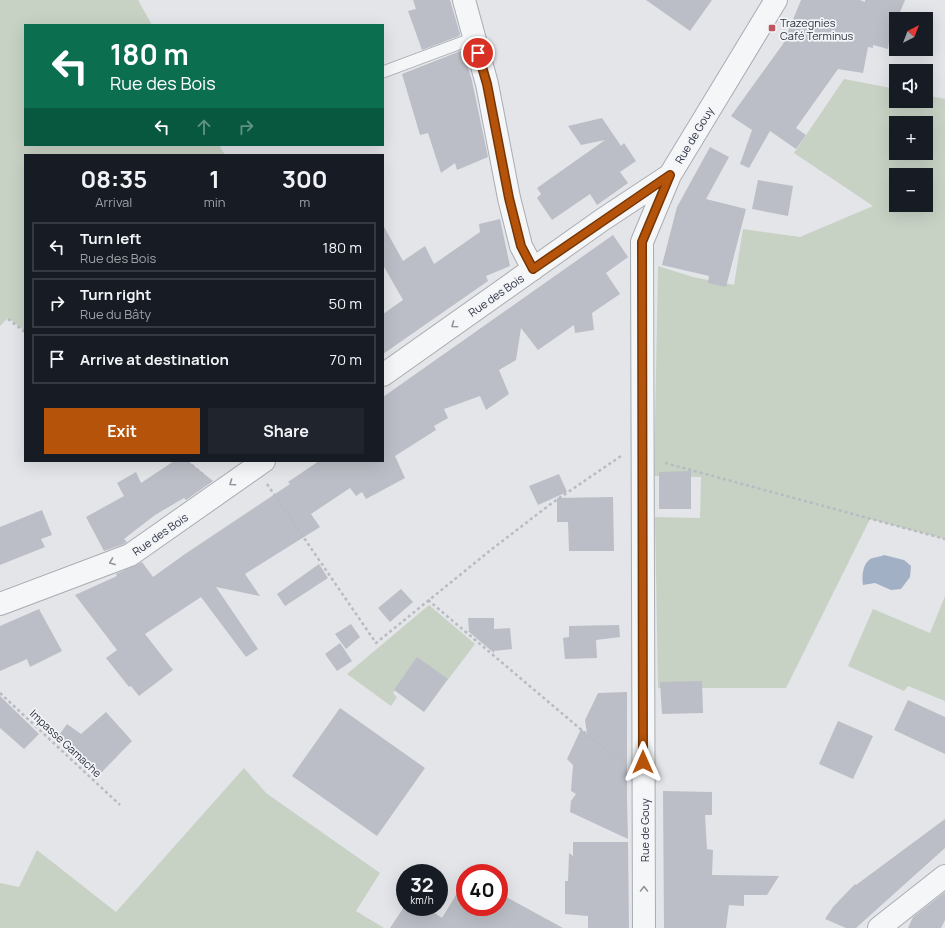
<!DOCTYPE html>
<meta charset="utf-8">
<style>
body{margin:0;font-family:Manrope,sans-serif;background:#20242c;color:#f1f3f6;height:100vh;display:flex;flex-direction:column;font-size:15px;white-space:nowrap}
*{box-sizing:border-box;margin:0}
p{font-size:13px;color:#9ea1a6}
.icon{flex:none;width:22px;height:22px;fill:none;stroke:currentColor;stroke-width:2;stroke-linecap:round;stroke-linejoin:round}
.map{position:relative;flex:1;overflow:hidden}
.sheet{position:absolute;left:24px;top:154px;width:360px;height:308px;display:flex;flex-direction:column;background:#171b24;border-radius:0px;box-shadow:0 4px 16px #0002}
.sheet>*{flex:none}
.banner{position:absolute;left:24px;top:24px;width:360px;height:122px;border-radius:0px;box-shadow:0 4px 16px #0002;background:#0b6e4f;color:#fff;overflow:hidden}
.needle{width:26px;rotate:42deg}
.tools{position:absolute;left:889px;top:12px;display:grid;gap:8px}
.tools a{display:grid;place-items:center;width:44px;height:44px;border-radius:0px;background:#171b24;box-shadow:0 4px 16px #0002;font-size:20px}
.speed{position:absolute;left:396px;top:864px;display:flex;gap:8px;font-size:20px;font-weight:700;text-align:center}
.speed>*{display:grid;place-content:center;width:52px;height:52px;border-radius:50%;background:#171b24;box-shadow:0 4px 16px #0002;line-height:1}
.speed small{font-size:10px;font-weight:400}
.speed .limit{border:6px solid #d22;background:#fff;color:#111}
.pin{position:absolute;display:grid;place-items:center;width:34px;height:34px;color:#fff;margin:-17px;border:2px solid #fff;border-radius:50%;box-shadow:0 1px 4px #0007}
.me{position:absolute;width:44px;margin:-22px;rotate:0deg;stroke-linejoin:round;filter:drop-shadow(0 0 3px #0008)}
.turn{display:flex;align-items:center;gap:14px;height:84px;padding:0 20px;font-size:18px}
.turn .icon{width:52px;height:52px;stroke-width:2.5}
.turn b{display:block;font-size:28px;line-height:34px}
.lanes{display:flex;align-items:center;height:38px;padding:0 20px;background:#0003;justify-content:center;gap:20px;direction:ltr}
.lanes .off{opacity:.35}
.eta{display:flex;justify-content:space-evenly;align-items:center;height:68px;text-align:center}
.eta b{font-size:24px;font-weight:700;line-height:28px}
.action{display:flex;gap:8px;margin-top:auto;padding:8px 20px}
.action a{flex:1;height:46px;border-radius:0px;background:#b45309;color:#fff;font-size:16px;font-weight:700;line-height:46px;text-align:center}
.action a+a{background:#20242c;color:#f1f3f6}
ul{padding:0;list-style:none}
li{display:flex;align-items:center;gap:12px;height:50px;margin:0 8px 6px;padding:0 12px;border:2px solid #363941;border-radius:0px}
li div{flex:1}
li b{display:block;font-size:15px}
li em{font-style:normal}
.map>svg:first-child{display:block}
.green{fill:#c7d2c5;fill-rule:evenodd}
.water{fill:#a2b0c5}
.building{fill:#bbbec6}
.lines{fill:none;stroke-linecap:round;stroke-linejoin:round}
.service-casing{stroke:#a9acb3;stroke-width:13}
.minor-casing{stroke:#a9acb3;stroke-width:24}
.tertiary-casing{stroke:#a9acb3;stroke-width:24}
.path{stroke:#b9bbc1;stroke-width:2.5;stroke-dasharray:3 3;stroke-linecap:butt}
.service{stroke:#f5f6f8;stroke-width:11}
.minor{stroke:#f5f6f8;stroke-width:22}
.tertiary{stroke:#f5f6f8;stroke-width:22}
.oneway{stroke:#91949c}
.route-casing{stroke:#753606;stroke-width:10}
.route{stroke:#b45309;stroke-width:7}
.poi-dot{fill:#c0565d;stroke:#f2f4f7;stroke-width:1.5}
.labels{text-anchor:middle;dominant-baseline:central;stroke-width:3.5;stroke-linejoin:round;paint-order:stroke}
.poi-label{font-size:11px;fill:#2d3240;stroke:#f2f4f7;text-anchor:start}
.street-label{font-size:11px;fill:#2d3240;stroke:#f2f4f7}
</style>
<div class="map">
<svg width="945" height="928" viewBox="0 0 945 928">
<rect width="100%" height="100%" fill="#e3e5e9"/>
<path class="green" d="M 0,0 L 138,0 L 152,25 L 25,25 L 25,145 L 219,145 L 225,155 L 25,155 L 25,331 L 8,318 L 0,326 Z
M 844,79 L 896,89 L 896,101 L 926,101 L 926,95 L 945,99 L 945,539 L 870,519 L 786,688 L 658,688 L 655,517 L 700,518 L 701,477 L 654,476 L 658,266 L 693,277 L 734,285 L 743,229 L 800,237 L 873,206 L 794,153 ZM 896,123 L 926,123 L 926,153 L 896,153 ZM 896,175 L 926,175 L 926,205 L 896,205 Z
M 945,596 L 945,701 L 908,686 L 904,691 L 848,666 L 873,609 L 930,633 Z
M 429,605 L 475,644 L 447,681 L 416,660 L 393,693 L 397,697 L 391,706 L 347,674 Z
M 244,768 L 266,793 L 380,873 L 356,911 L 384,928 L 0,928 L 0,883 L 19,887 L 37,850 L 116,912 Z"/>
<path class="water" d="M 884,555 L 904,560 L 911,566 L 910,577 L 901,589 L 891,590 L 875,583 L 863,585 C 862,577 862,566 869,560 C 872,557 880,557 884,555 Z"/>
<path class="building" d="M 413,0 L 450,0 L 460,34 L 459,36 L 422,50 L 408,11 L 416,9 Z
M 646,0 L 712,0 L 690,31 Z
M 801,0 L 860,0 L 865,2 L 865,0 L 905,0 L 893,29 L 891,29 L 888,49 L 873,45 L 873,48 L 868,47 L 863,73 L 838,69 L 796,128 L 806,135 L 796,149 L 770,131 L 749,168 L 740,164 L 752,130 L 731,116 L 783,44 Z
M 463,50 L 472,81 L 488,157 L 457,170 L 455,163 L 441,173 L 428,133 L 420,135 L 402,74 Z
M 602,118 L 621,146 L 624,143 L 636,161 L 620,172 L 628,183 L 597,205 L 590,194 L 552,220 L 537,198 L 541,194 L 537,188 L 605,140 L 581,145 L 568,126 Z
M 710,147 L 729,157 L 706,199 L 746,209 L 726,287 L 708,283 L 709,276 L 662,265 L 677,207 Z
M 758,180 L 793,186 L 788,216 L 752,209 Z
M 500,219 L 510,266 L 486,276 L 488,281 L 383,354 L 383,314 L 403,300 L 383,265 L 383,225 L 403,261 L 425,246 L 434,264 L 480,232 L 479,224 Z
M 613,235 L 628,257 L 606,273 L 620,294 L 592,313 L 594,330 L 575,333 L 574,325 L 538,350 L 521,328 L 516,360 L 499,370 L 509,394 L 486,410 L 480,396 L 444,409 L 448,418 L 434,426 L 436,430 L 395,456 L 405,478 L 366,499 L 362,492 L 356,496 L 350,488 L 311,514 L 320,527 L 245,574 L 260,596 L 216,587 L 258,649 L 246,657 L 201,597 L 145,634 L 173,670 L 139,696 L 131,686 L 129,687 L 106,658 L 117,650 L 75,595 L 117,576 L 116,574 L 142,562 L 153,577 L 185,554 L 290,484 L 288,482 L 319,461 L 383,461 L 383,397 Z
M 174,461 L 188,461 L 213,481 L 186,500 L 184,498 L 155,515 L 124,539 L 127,542 L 124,544 L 104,551 L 86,517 L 124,496 L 117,483 L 136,472 L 141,483 Z
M 691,471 L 691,509 L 659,509 L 659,472 Z
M 559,474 L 567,492 L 538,505 L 529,486 Z
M 613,497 L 614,551 L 569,551 L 568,522 L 557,522 L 557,498 Z
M 42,510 L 52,535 L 41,539 L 45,547 L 0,565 L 0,527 Z
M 319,564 L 328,578 L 285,606 L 277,594 Z
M 401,589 L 413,602 L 390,622 L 378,608 Z
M 39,609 L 62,651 L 30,667 L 27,659 L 0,671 L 0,626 Z
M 468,618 L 494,618 L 494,629 L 510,628 L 512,649 L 494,651 L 494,653 L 468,631 L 469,631 Z
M 351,624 L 360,637 L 346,649 L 335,634 Z
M 619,625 L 620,637 L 596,640 L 597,658 L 565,659 L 563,638 L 569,637 L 569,626 Z
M 340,643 L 352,661 L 337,671 L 325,654 Z
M 417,657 L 448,679 L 424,712 L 394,690 Z
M 702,681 L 703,713 L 662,714 L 660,682 Z
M 627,692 L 627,801 L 628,839 L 570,812 L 571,801 L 576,794 L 571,791 L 573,765 L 567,759 L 581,729 L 587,734 L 585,720 L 598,693 Z
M 0,696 L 39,734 L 24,749 L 0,728 Z
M 908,700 L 945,717 L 945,754 L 894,730 Z
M 340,708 L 425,768 L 377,836 L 292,776 Z
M 106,712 L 132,741 L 100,774 L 57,738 L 67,724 L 81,734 Z
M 838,721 L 873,736 L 853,779 L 819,764 Z
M 663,791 L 712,792 L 712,815 L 705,815 L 707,849 L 713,850 L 712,875 L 779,876 L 767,895 L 744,895 L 744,906 L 729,905 L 726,928 L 664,928 Z
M 945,819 L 945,848 L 856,928 L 846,928 L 825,919 L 833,907 L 855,884 L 856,885 Z
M 573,842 L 628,842 L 629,928 L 588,928 L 588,916 L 565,914 L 565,881 L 568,881 L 569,853 L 573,856 Z
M 465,880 L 465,907 L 499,907 L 499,893 L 563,928 L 390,928 L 404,907 L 426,907 L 442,918 Z
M 945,892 L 945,920 L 941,928 L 908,928 L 913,917 Z"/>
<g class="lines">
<defs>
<path id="service" d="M 383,72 L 474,38"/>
<path id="minor" d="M 464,0 L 487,84 L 509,198 L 521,246 L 533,269
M 879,928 L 945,876"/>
<path id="tertiary" d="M 383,375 L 602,220 L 670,175
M 0,604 L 130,555 L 264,461
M 644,928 L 642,242 L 670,175 L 776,0"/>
</defs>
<use href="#service" class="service-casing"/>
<use href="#minor" class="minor-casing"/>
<use href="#tertiary" class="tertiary-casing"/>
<path class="path" d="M 8,319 L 25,332
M 187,461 L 205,476
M 665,463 L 945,539
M 267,484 L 376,643 L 492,549 L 552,503 L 621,456
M 428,600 L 610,754 L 621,758
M 0,693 L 120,805"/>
<use href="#service" class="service"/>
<use href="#minor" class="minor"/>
<use href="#tertiary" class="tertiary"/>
</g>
<defs><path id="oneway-chevron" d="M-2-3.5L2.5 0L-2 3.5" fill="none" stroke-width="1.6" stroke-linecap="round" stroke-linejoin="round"/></defs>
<g class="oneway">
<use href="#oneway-chevron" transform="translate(454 325) rotate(145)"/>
<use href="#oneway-chevron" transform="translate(232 483) rotate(145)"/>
<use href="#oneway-chevron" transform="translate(112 562) rotate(159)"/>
<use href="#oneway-chevron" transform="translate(644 889) rotate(-90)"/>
</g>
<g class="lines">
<defs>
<path id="route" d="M 478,53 L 487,84 L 509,198 L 521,246 L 533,269 L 670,175 L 642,242 L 643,762"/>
</defs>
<use href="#route" class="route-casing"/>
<use href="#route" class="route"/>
</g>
<rect class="poi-dot" x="768" y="24" width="8" height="8" rx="2"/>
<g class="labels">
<g class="poi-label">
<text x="780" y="22">Trazegnies<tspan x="780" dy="13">Café Terminus</tspan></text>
</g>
<g class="street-label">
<text transform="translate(694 135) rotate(-59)">Rue de Gouy</text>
<text transform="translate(496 295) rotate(-35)">Rue des Bois</text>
<text transform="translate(160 534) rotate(-35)">Rue des Bois</text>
<text transform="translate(66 743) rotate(43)">Impasse Gamache</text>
<text transform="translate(644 830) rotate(-90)">Rue de Gouy</text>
</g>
</g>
</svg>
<div class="tools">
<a><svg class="needle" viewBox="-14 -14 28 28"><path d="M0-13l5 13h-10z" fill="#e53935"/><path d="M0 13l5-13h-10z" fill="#9ea1a6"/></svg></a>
<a><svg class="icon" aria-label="sound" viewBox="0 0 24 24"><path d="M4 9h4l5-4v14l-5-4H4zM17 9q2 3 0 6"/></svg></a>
<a>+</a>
<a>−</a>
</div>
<div class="speed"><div>32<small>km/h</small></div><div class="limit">40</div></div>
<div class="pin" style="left:478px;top:53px;background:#d93025"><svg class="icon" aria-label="arrive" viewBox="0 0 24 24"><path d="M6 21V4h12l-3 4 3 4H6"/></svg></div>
<svg class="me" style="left:643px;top:762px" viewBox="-20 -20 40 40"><path d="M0-17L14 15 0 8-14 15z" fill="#b45309" stroke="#fff" stroke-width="4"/></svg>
<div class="banner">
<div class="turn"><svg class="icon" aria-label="left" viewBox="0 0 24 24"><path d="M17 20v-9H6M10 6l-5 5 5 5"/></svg><div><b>180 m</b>Rue des Bois</div></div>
<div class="lanes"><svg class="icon" aria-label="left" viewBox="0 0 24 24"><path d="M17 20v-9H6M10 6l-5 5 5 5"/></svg><svg class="icon off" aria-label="ahead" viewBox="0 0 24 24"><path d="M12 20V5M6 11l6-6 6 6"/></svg><svg class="icon off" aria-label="right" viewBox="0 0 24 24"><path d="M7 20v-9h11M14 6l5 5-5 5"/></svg></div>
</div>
<section class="sheet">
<div class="eta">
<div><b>08:35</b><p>Arrival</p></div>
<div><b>1</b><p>min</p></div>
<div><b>300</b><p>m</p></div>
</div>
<ul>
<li><svg class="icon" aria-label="left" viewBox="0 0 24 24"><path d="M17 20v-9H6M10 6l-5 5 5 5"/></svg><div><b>Turn left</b><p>Rue des Bois</p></div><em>180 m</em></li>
<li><svg class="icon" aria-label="right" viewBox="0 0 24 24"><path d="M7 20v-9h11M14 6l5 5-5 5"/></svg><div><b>Turn right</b><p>Rue du Bâty</p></div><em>50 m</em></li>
<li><svg class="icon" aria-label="arrive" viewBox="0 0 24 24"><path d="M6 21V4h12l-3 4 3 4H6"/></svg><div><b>Arrive at destination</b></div><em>70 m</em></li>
</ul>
<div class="action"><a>Exit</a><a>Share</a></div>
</section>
</div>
